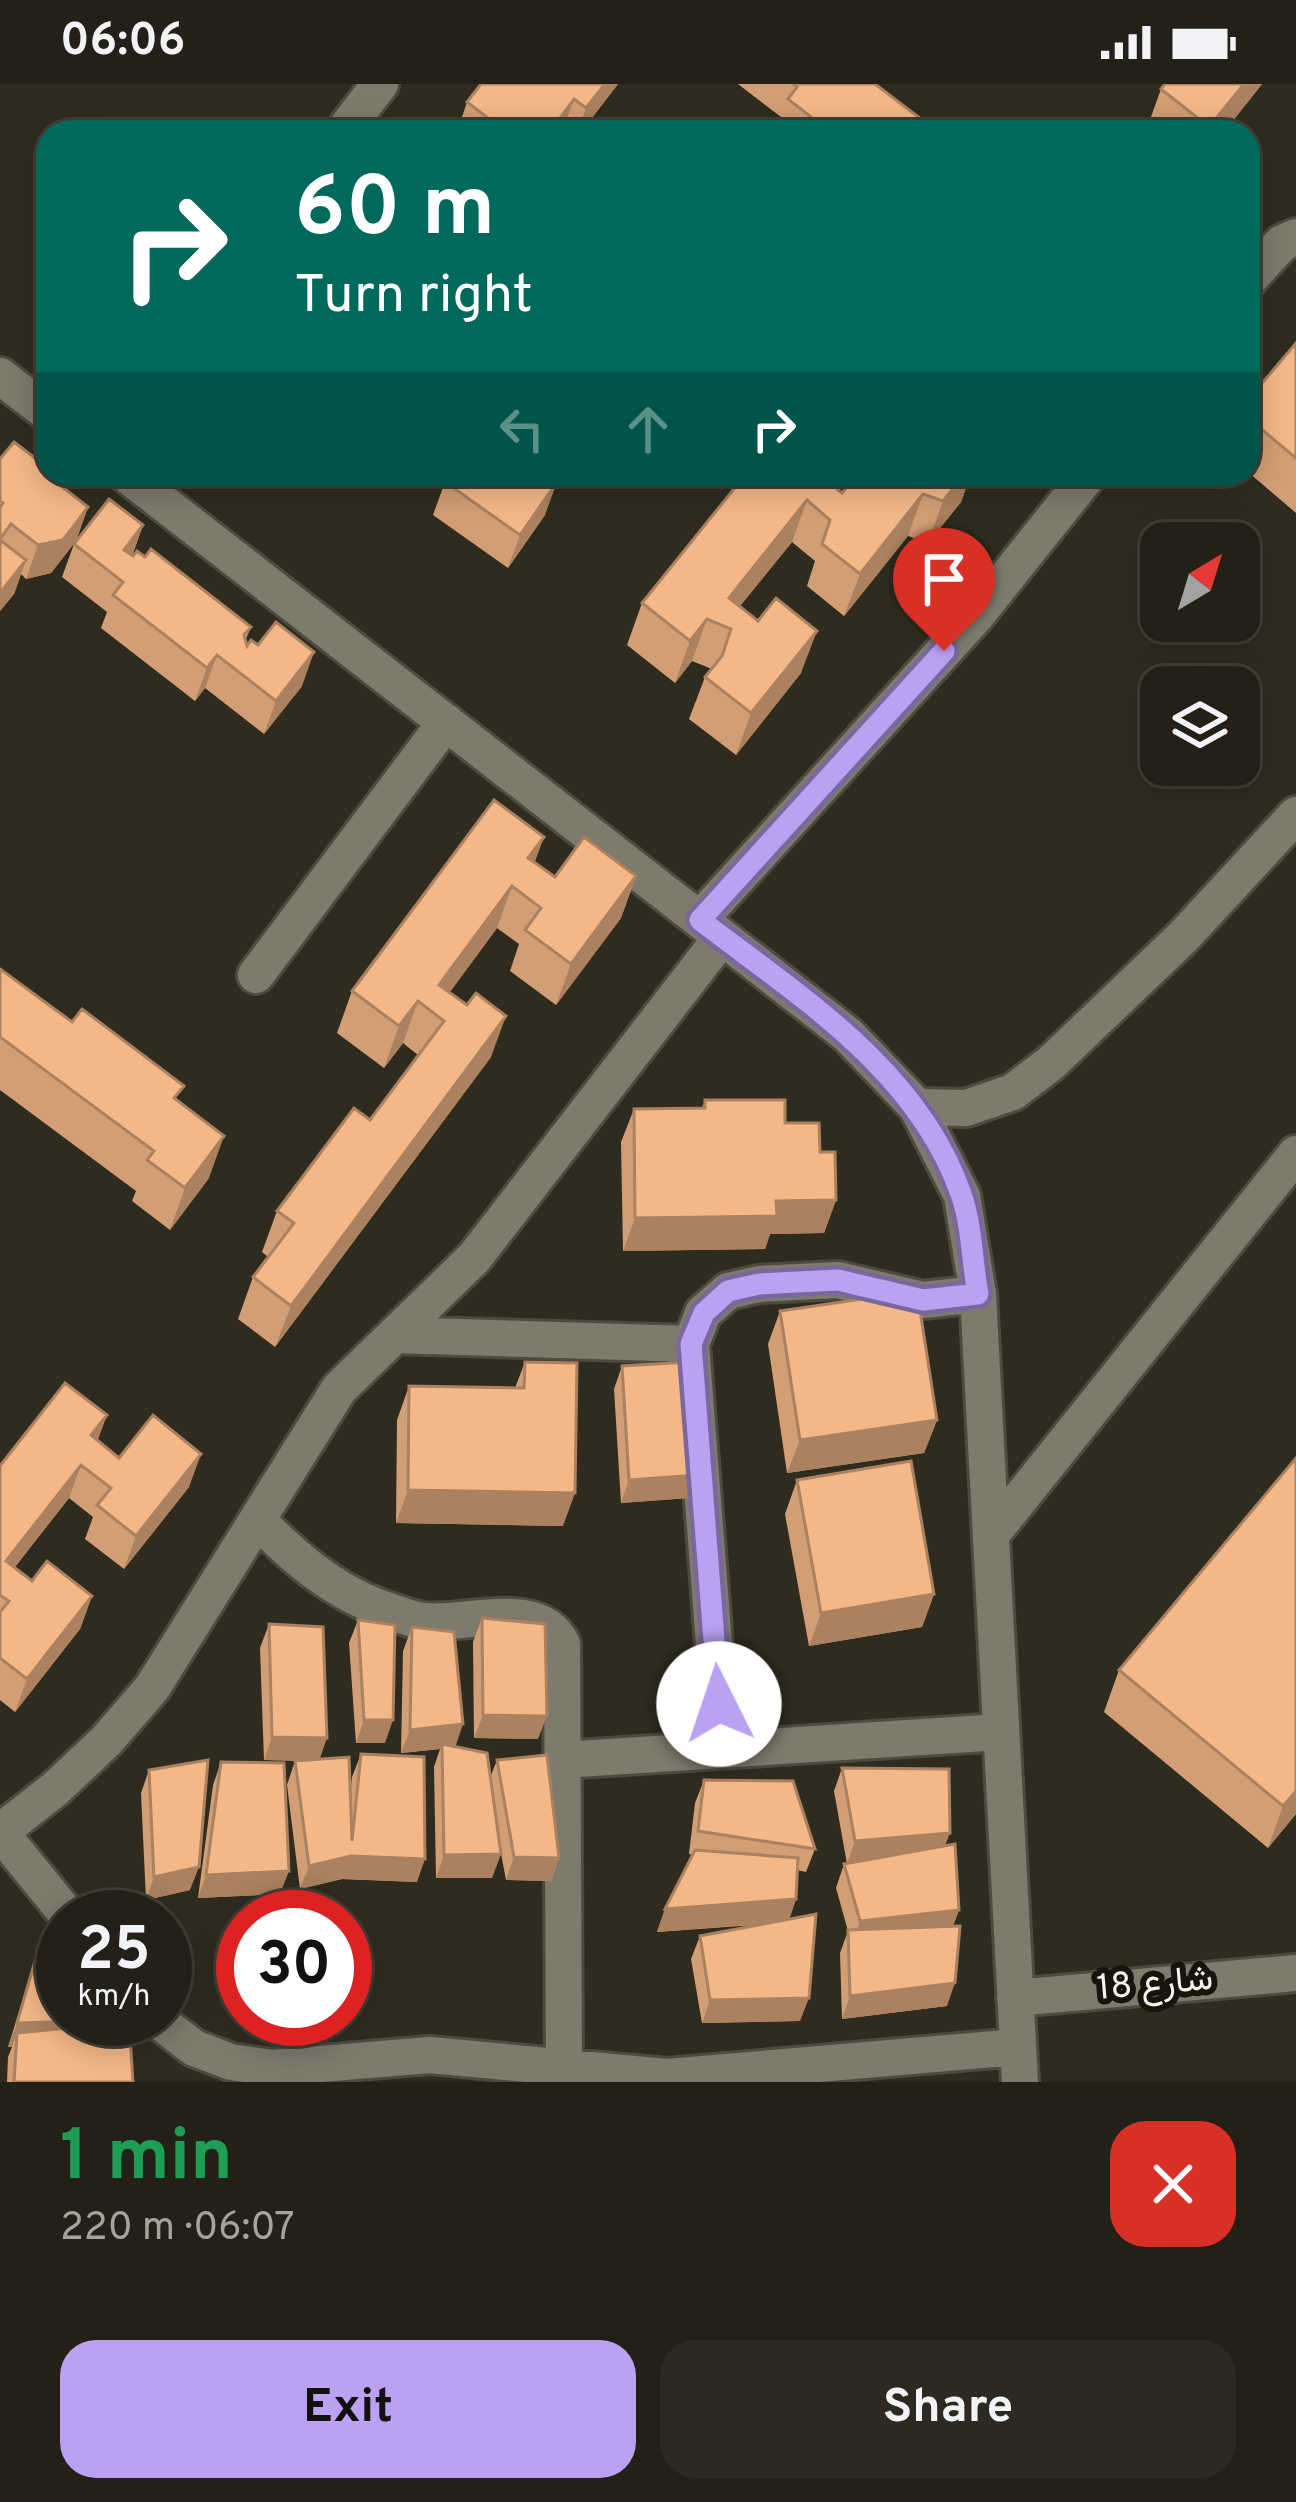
<!DOCTYPE html>
<meta charset="utf-8">
<style>
body{margin:0;font-family:Overpass,Vazirmatn,sans-serif;background:#2b2920;color:#f1f3f6;height:100vh;display:flex;flex-direction:column;font-size:45px;white-space:nowrap}
*{box-sizing:border-box;margin:0}
p{font-size:39px;color:#a3a3a1}
.icon{flex:none;width:66px;height:66px;fill:none;stroke:currentColor;stroke-width:2;stroke-linecap:round;stroke-linejoin:round}
.map{position:relative;height:1998px;overflow:hidden}
.side{display:flex;flex-direction:column;background:#232117;flex:1}
.side>*{flex:none}
.hud{position:absolute;left:36px;top:36px;width:1224px;height:366px;border-radius:36px;box-shadow:0 6px 30px #0003,0 0 0 3px #403e36;background:#00695c;color:#fff;overflow:hidden}
.needle{width:78px;rotate:38deg}
.fabs{position:absolute;left:1140px;top:438px;display:grid;gap:24px}
.fabs a{display:grid;place-items:center;width:120px;height:120px;border-radius:24px;background:#232117;box-shadow:0 6px 30px #0003,0 0 0 3px #403e36;font-size:60px}
.speed{position:absolute;left:36px;top:1806px;display:flex;gap:24px;font-size:60px;font-weight:700;text-align:center}
.speed>*{display:grid;place-content:center;width:156px;height:156px;border-radius:50%;background:#232117;box-shadow:0 6px 30px #0003,0 0 0 3px #403e36;line-height:1}
.speed small{font-size:30px;font-weight:400}
.speed .limit{border:18px solid #d22;background:#fff;color:#111}
.pin{position:absolute;display:grid;place-items:center;width:102px;height:102px;color:#fff;margin:-123px -51px;border-radius:50% 50% 50% 0;rotate:-45deg;box-shadow:0 0 12px #0007}
.pin .icon{rotate:45deg}
.me{position:absolute;width:132px;margin:-66px;rotate:356deg;stroke-linejoin:round;filter:drop-shadow(0 0 9px #0008)}
.turn{display:flex;align-items:center;gap:42px;height:252px;padding:0 60px;font-size:54px}
.turn .icon{width:156px;height:156px;stroke-width:2.5}
.turn b{display:block;font-size:84px;line-height:102px}
.lanes{display:flex;align-items:center;height:114px;padding:0 60px;background:#0003;justify-content:center;gap:60px;direction:ltr}
.lanes .off{opacity:.35}
.round{display:grid;place-items:center;flex:none;width:126px;height:126px;border-radius:36px;background:#2b2920}
.headline{display:flex;align-items:center;justify-content:space-between;height:204px;padding:0 60px}
h1{font-size:72px;font-weight:700;line-height:90px;color:#1e9e55}
.primary-button{display:flex;gap:24px;margin-top:auto;padding:24px 60px}
.primary-button a{flex:1;height:138px;border-radius:36px;background:#bca0f2;color:#111;font-size:48px;font-weight:700;line-height:138px;text-align:center}
.primary-button a+a{background:#2b2920;color:#f1f3f6}
.status{display:flex;justify-content:space-between;align-items:center;height:84px;padding:0 60px;background:#232117;direction:ltr}
.status svg{height:33px;fill:currentColor}
.map>svg:first-child{display:block}
.lines{fill:none;stroke-linecap:round;stroke-linejoin:round}
.minor-casing{stroke:#4d4a3f;stroke-width:42}
.minor{stroke:#7e7a6c;stroke-width:36}
.wall{fill:#d29e75}
.shaded-wall{fill:#ab815f}
.building{fill:#f4b888;stroke:#ab815f;stroke-width:3}
.route-casing{stroke:#7a689d;stroke-width:30}
.route{stroke:#bca0f2;stroke-width:21}
.labels{text-anchor:middle;dominant-baseline:central;stroke-width:12;stroke-linejoin:round;paint-order:stroke}
.street-label{font-size:36px;fill:#f6f4ec;stroke:#15140e}
</style>
<div class="status"><b>06:06</b><svg viewBox="0 0 49 12"><path d="M0 12V9h3v3zM5 12V6h3v6zM10 12V3h3v9zM15 12V0h3v12zM26 1h20v11H26zM47 4h2v5h-2z"/></svg></div>
<div class="map">
<svg width="1296" height="1998" viewBox="0 0 1296 1998">
<rect width="100%" height="100%" fill="#2f2c1f"/>
<g class="lines">
<defs>
<path id="minor" d="M 343,48 L 380,0
M 1248,196 L 1282,159 L 1296,153
M 0,292 L 48,329
M 126,390 L 848,951 L 917,1023 L 962,1112 L 978,1210 L 1020,1998
M 700,835 L 975,533 L 1089,390
M 256,891 L 446,638
M 917,1023 L 966,1024 L 1013,1008 L 1051,979 L 1183,853 L 1296,731
M 395,1251 L 691,1260
M 257,1436 C 293,1472 330,1505 378,1523 C 392,1528 409,1535 423,1537 C 466,1542 538,1513 562,1560 L 564,1984
M 991,1451 L 1296,1070
M 722,1665 L 691,1260 L 703,1229 L 728,1207 L 759,1200 L 838,1196 L 923,1216 L 978,1210
M 562,1676 L 1001,1648
M 0,1748 L 55,1705 L 106,1657 L 152,1604 L 339,1305 L 474,1174 L 722,853
M 0,1748 L 69,1833
M 1015,1914 L 1296,1889
M 156,1935 L 194,1964 L 231,1978 L 272,1984 L 430,1971 L 667,1993 L 1018,1963"/>
</defs>
<use href="#minor" class="minor-casing"/>
<use href="#minor" class="minor"/>
</g>
<path class="wall" d="M 618,0 L 581,48 L 457,48 L 467,18 Z
M 738,0 L 875,0 L 938,48 L 776,48 L 781,33 Z
M 1165,0 L 1262,0 L 1224,48 L 1147,48 L 1146,47 L 1161,5 Z
M 1296,259 L 1296,429 L 1248,388 L 1248,316 Z
M 0,375 L 50,390 L 49,393 L 88,423 L 76,457 L 51,489 L 26,495 L 21,490 L 14,510 L 0,527 Z
M 451,390 L 549,390 L 545,431 L 508,484 L 433,431 L 445,398 Z
M 857,390 L 971,390 L 961,418 L 928,459 L 908,452 L 844,532 L 807,502 L 815,477 L 792,458 L 740,522 L 801,589 L 736,671 L 689,635 L 705,593 L 712,585 L 692,577 L 675,599 L 627,561 L 642,519 L 822,392 L 842,409 Z
M 143,441 L 132,472 L 251,543 L 245,557 L 247,562 L 302,602 L 264,650 L 205,604 L 195,617 L 101,544 L 107,528 L 62,493 L 74,460 Z
M 534,778 L 555,793 L 636,792 L 621,834 L 556,921 L 510,887 L 519,860 L 497,844 L 450,908 L 491,973 L 275,1263 L 238,1235 L 253,1193 L 268,1173 L 262,1168 L 277,1127 L 370,1036 L 418,971 L 403,959 L 384,984 L 337,949 L 352,907 Z
M 0,885 L 178,1017 L 209,1094 L 170,1146 L 132,1117 L 136,1107 L 0,1006 Z
M 705,1016 L 785,1039 L 820,1068 L 836,1116 L 824,1149 L 770,1150 L 765,1165 L 623,1167 L 621,1058 L 634,1025 L 702,1024 Z
M 780,1227 L 937,1336 L 924,1369 L 787,1389 L 768,1260 Z
M 525,1278 L 563,1442 L 396,1439 L 397,1336 L 409,1302 L 515,1304 Z
M 622,1282 L 689,1414 L 621,1419 L 614,1305 Z
M 97,1357 L 119,1374 L 189,1403 L 124,1485 L 85,1455 L 93,1433 L 69,1414 L 15,1483 L 32,1497 L 92,1512 L 80,1545 L 15,1628 L 0,1616 L 0,1382 Z
M 797,1396 L 934,1510 L 922,1543 L 809,1562 L 785,1430 Z
M 482,1534 L 538,1655 L 474,1654 L 473,1558 Z
M 358,1536 L 385,1659 L 356,1659 L 349,1559 Z
M 269,1540 L 319,1675 L 350,1711 L 352,1693 L 361,1670 L 417,1798 L 342,1795 L 300,1805 L 287,1701 L 295,1677 L 303,1677 L 264,1676 L 260,1564 Z
M 412,1543 L 455,1662 L 490,1694 L 497,1676 L 559,1774 L 551,1797 L 506,1796 L 499,1759 L 492,1794 L 436,1794 L 434,1683 L 440,1665 L 401,1669 L 403,1567 Z
M 1119,1586 L 1296,1730 L 1268,1764 L 1104,1628 Z
M 221,1678 L 280,1810 L 198,1814 L 213,1701 Z
M 842,1684 L 945,1762 L 959,1826 L 953,1842 L 947,1922 L 842,1935 L 840,1869 L 848,1847 L 836,1804 L 844,1780 L 847,1780 L 834,1707 Z
M 149,1686 L 190,1806 L 146,1816 L 141,1709 Z
M 704,1696 L 815,1765 L 806,1788 L 797,1786 L 796,1815 L 789,1836 L 800,1937 L 702,1939 L 691,1875 L 700,1852 L 766,1840 L 657,1848 L 665,1825 L 693,1771 L 689,1770 L 695,1719 Z
M 35,1877 L 130,1959 L 133,1998 L 7,1998 L 8,1973 L 12,1963 L 8,1963 Z"/>
<path class="shaded-wall" d="M 605,0 L 618,0 L 581,48 L 578,48 L 586,24 Z
M 1244,0 L 1262,0 L 1224,48 L 1207,48 L 1209,43 Z
M 574,15 L 562,48 L 550,48 Z
M 958,390 L 971,390 L 961,418 L 928,459 L 943,417 Z
M 557,398 L 545,431 L 508,484 L 520,451 Z
M 923,410 L 908,452 L 844,532 L 860,490 Z
M 807,416 L 792,458 L 724,542 L 729,514 Z
M 88,423 L 76,457 L 51,489 L 26,495 L 38,461 Z
M 143,441 L 131,475 L 124,466 Z
M 26,476 L 14,510 L 0,527 L 0,509 Z
M 707,535 L 692,577 L 675,599 L 690,557 Z
M 817,547 L 801,589 L 736,671 L 751,629 Z
M 314,568 L 302,602 L 264,650 L 276,617 Z
M 217,571 L 205,604 L 195,617 L 207,584 Z
M 544,753 L 529,794 L 528,774 Z
M 636,792 L 621,834 L 556,921 L 571,880 Z
M 512,802 L 497,844 L 434,929 L 439,901 Z
M 418,917 L 403,959 L 384,984 L 399,942 Z
M 506,932 L 491,973 L 275,1263 L 291,1222 Z
M 224,1052 L 209,1094 L 170,1146 L 185,1104 Z
M 836,1116 L 824,1149 L 770,1150 L 765,1165 L 623,1167 L 635,1134 L 776,1117 Z
M 107,1331 L 95,1364 L 81,1381 L 69,1414 L 0,1502 L 6,1477 Z
M 937,1336 L 924,1369 L 787,1389 L 800,1356 Z
M 201,1370 L 189,1403 L 124,1485 L 136,1452 Z
M 698,1391 L 689,1414 L 621,1419 L 629,1396 Z
M 408,1406 L 575,1409 L 563,1442 L 396,1439 Z
M 934,1510 L 922,1543 L 809,1562 L 821,1529 Z
M 92,1512 L 80,1545 L 15,1628 L 27,1595 Z
M 483,1631 L 547,1632 L 538,1655 L 474,1654 Z
M 364,1636 L 393,1636 L 385,1659 L 356,1659 Z
M 463,1640 L 455,1664 L 442,1660 L 440,1665 L 401,1669 L 410,1646 Z
M 272,1653 L 327,1654 L 319,1677 L 264,1676 Z
M 1296,1707 L 1296,1730 L 1268,1764 L 1283,1722 Z
M 950,1749 L 941,1772 L 847,1780 L 855,1757 Z
M 501,1770 L 492,1794 L 436,1794 L 444,1771 Z
M 351,1772 L 425,1775 L 417,1798 L 342,1795 L 300,1805 L 309,1782 Z
M 514,1773 L 559,1774 L 551,1797 L 506,1796 Z
M 199,1783 L 190,1806 L 146,1816 L 154,1793 Z
M 289,1787 L 280,1810 L 198,1814 L 206,1791 Z
M 796,1815 L 788,1838 L 657,1848 L 665,1825 Z
M 959,1826 L 950,1849 L 852,1860 L 860,1837 Z
M 955,1899 L 947,1922 L 842,1935 L 850,1912 Z
M 809,1914 L 800,1937 L 702,1939 L 710,1916 Z
M 139,1935 L 131,1959 L 17,1949 L 12,1963 L 8,1963 L 17,1939 Z"/>
<path class="building" d="M 481,0 L 605,0 L 586,24 L 574,15 L 550,48 L 506,48 L 467,18 Z
M 793,0 L 875,0 L 938,48 L 830,48 L 788,15 L 797,3 Z
M 1165,0 L 1244,0 L 1209,43 L 1161,5 Z
M 948,35 L 965,48 L 938,48 Z
M 1296,259 L 1296,374 L 1248,334 L 1248,316 Z
M 14,358 L 48,384 L 47,391 L 88,423 L 63,456 L 38,461 L 11,440 L 0,455 L 0,423 L 3,419 L 0,417 L 0,375 Z
M 451,390 L 546,390 L 557,398 L 520,451 L 445,398 Z
M 746,390 L 823,390 L 822,392 L 842,409 L 857,390 L 965,390 L 943,417 L 923,410 L 860,490 L 822,460 L 830,436 L 807,416 L 729,514 L 758,537 L 776,514 L 817,547 L 751,629 L 705,593 L 722,572 L 731,545 L 707,535 L 690,557 L 642,519 Z
M 109,415 L 143,441 L 124,466 L 133,472 L 137,467 L 145,473 L 151,465 L 251,543 L 244,551 L 247,562 L 251,556 L 258,561 L 276,538 L 314,568 L 276,617 L 217,571 L 207,584 L 113,511 L 123,498 L 74,460 Z
M 0,456 L 26,476 L 0,509 Z
M 494,716 L 544,753 L 528,774 L 555,793 L 584,753 L 636,792 L 571,880 L 525,846 L 541,824 L 512,802 L 439,901 L 467,921 L 476,909 L 506,932 L 291,1222 L 253,1193 L 294,1139 L 277,1127 L 354,1024 L 370,1036 L 444,937 L 418,917 L 399,942 L 352,907 Z
M 0,885 L 72,938 L 82,925 L 184,1002 L 174,1014 L 224,1052 L 185,1104 L 147,1076 L 154,1067 L 0,953 Z
M 705,1016 L 785,1016 L 785,1039 L 819,1039 L 820,1068 L 835,1068 L 836,1116 L 776,1117 L 777,1132 L 635,1134 L 634,1025 L 705,1024 Z
M 917,1207 L 937,1336 L 800,1356 L 780,1227 Z
M 525,1278 L 577,1279 L 575,1409 L 408,1406 L 409,1302 L 524,1304 Z
M 691,1278 L 698,1391 L 629,1396 L 622,1282 Z
M 65,1299 L 107,1331 L 91,1351 L 119,1374 L 153,1331 L 201,1370 L 136,1452 L 97,1421 L 111,1404 L 81,1381 L 6,1477 L 32,1497 L 47,1477 L 92,1512 L 27,1595 L 0,1574 L 0,1528 L 9,1517 L 0,1511 L 0,1382 Z
M 1296,1374 L 1296,1707 L 1283,1722 L 1119,1586 Z
M 911,1377 L 934,1510 L 821,1529 L 797,1396 Z
M 482,1534 L 545,1540 L 547,1632 L 483,1631 Z
M 358,1536 L 395,1541 L 393,1636 L 364,1636 Z
M 269,1540 L 323,1543 L 327,1654 L 272,1653 Z
M 412,1543 L 454,1548 L 463,1640 L 410,1646 Z
M 442,1660 L 487,1669 L 501,1770 L 444,1771 Z
M 361,1670 L 424,1673 L 425,1775 L 351,1772 L 309,1782 L 295,1677 L 349,1673 L 352,1757 Z
M 547,1671 L 559,1774 L 514,1773 L 497,1676 Z
M 208,1676 L 199,1783 L 154,1793 L 149,1686 Z
M 221,1678 L 284,1679 L 289,1787 L 206,1791 Z
M 842,1684 L 949,1685 L 950,1749 L 855,1757 Z
M 704,1696 L 793,1697 L 815,1765 L 698,1747 Z
M 955,1760 L 959,1826 L 860,1837 L 844,1780 Z
M 695,1766 L 798,1774 L 796,1815 L 665,1825 Z
M 816,1830 L 809,1914 L 710,1916 L 700,1852 Z
M 960,1842 L 955,1899 L 850,1912 L 848,1846 Z
M 35,1877 L 63,1880 L 63,1935 L 139,1935 L 17,1939 Z
M 129,1938 L 133,1998 L 14,1998 L 17,1949 Z"/>
<g class="lines">
<defs>
<path id="route" d="M 719,1620 L 691,1260 L 704,1229 L 728,1207 L 759,1200 L 838,1196 L 923,1216 L 978,1210 C 972,1178 972,1141 961,1110 C 918,986 799,912 700,836 L 944,567"/>
</defs>
<use href="#route" class="route-casing"/>
<use href="#route" class="route"/>
</g>
<g class="labels">
<g class="street-label">
<text transform="translate(1155 1901) rotate(-5)">شارع 18</text>
</g>
</g>
</svg>
<div class="fabs">
<a><svg class="needle" viewBox="-14 -14 28 28"><path d="M0-13l5 13h-10z" fill="#e53935"/><path d="M0 13l5-13h-10z" fill="#a3a3a1"/></svg></a>
<a><svg class="icon" aria-label="layers" viewBox="0 0 24 24"><path d="M12 4l9 5-9 5-9-5zM3 14l9 5 9-5"/></svg></a>
</div>
<div class="speed"><div>25<small>km/h</small></div><div class="limit">30</div></div>
<div class="pin" style="left:944px;top:567px;background:#d93025"><svg class="icon" aria-label="arrive" viewBox="0 0 24 24"><path d="M6 21V4h12l-3 4 3 4H6"/></svg></div>
<svg class="me" style="left:719px;top:1620px" viewBox="-20 -20 40 40"><circle r="19" fill="#fff"/><path d="M0-13L10 11 0 6-10 11z" fill="#bca0f2"/></svg>
<div class="hud">
<div class="turn"><svg class="icon" aria-label="right" viewBox="0 0 24 24"><path d="M7 20v-9h11M14 6l5 5-5 5"/></svg><div><b>60 m</b>Turn right</div></div>
<div class="lanes"><svg class="icon off" aria-label="left" viewBox="0 0 24 24"><path d="M17 20v-9H6M10 6l-5 5 5 5"/></svg><svg class="icon off" aria-label="ahead" viewBox="0 0 24 24"><path d="M12 20V5M6 11l6-6 6 6"/></svg><svg class="icon" aria-label="right" viewBox="0 0 24 24"><path d="M7 20v-9h11M14 6l5 5-5 5"/></svg></div>
</div>
</div>
<section class="side">
<div class="headline"><div><h1>1 min</h1><p>220 m · 06:07</p></div><a class="round" style="background:#d93025;color:#fff"><svg class="icon" aria-label="close" viewBox="0 0 24 24"><path d="M6 6l12 12M18 6L6 18"/></svg></a></div>
<div class="primary-button"><a>Exit</a><a>Share</a></div>
</section>
